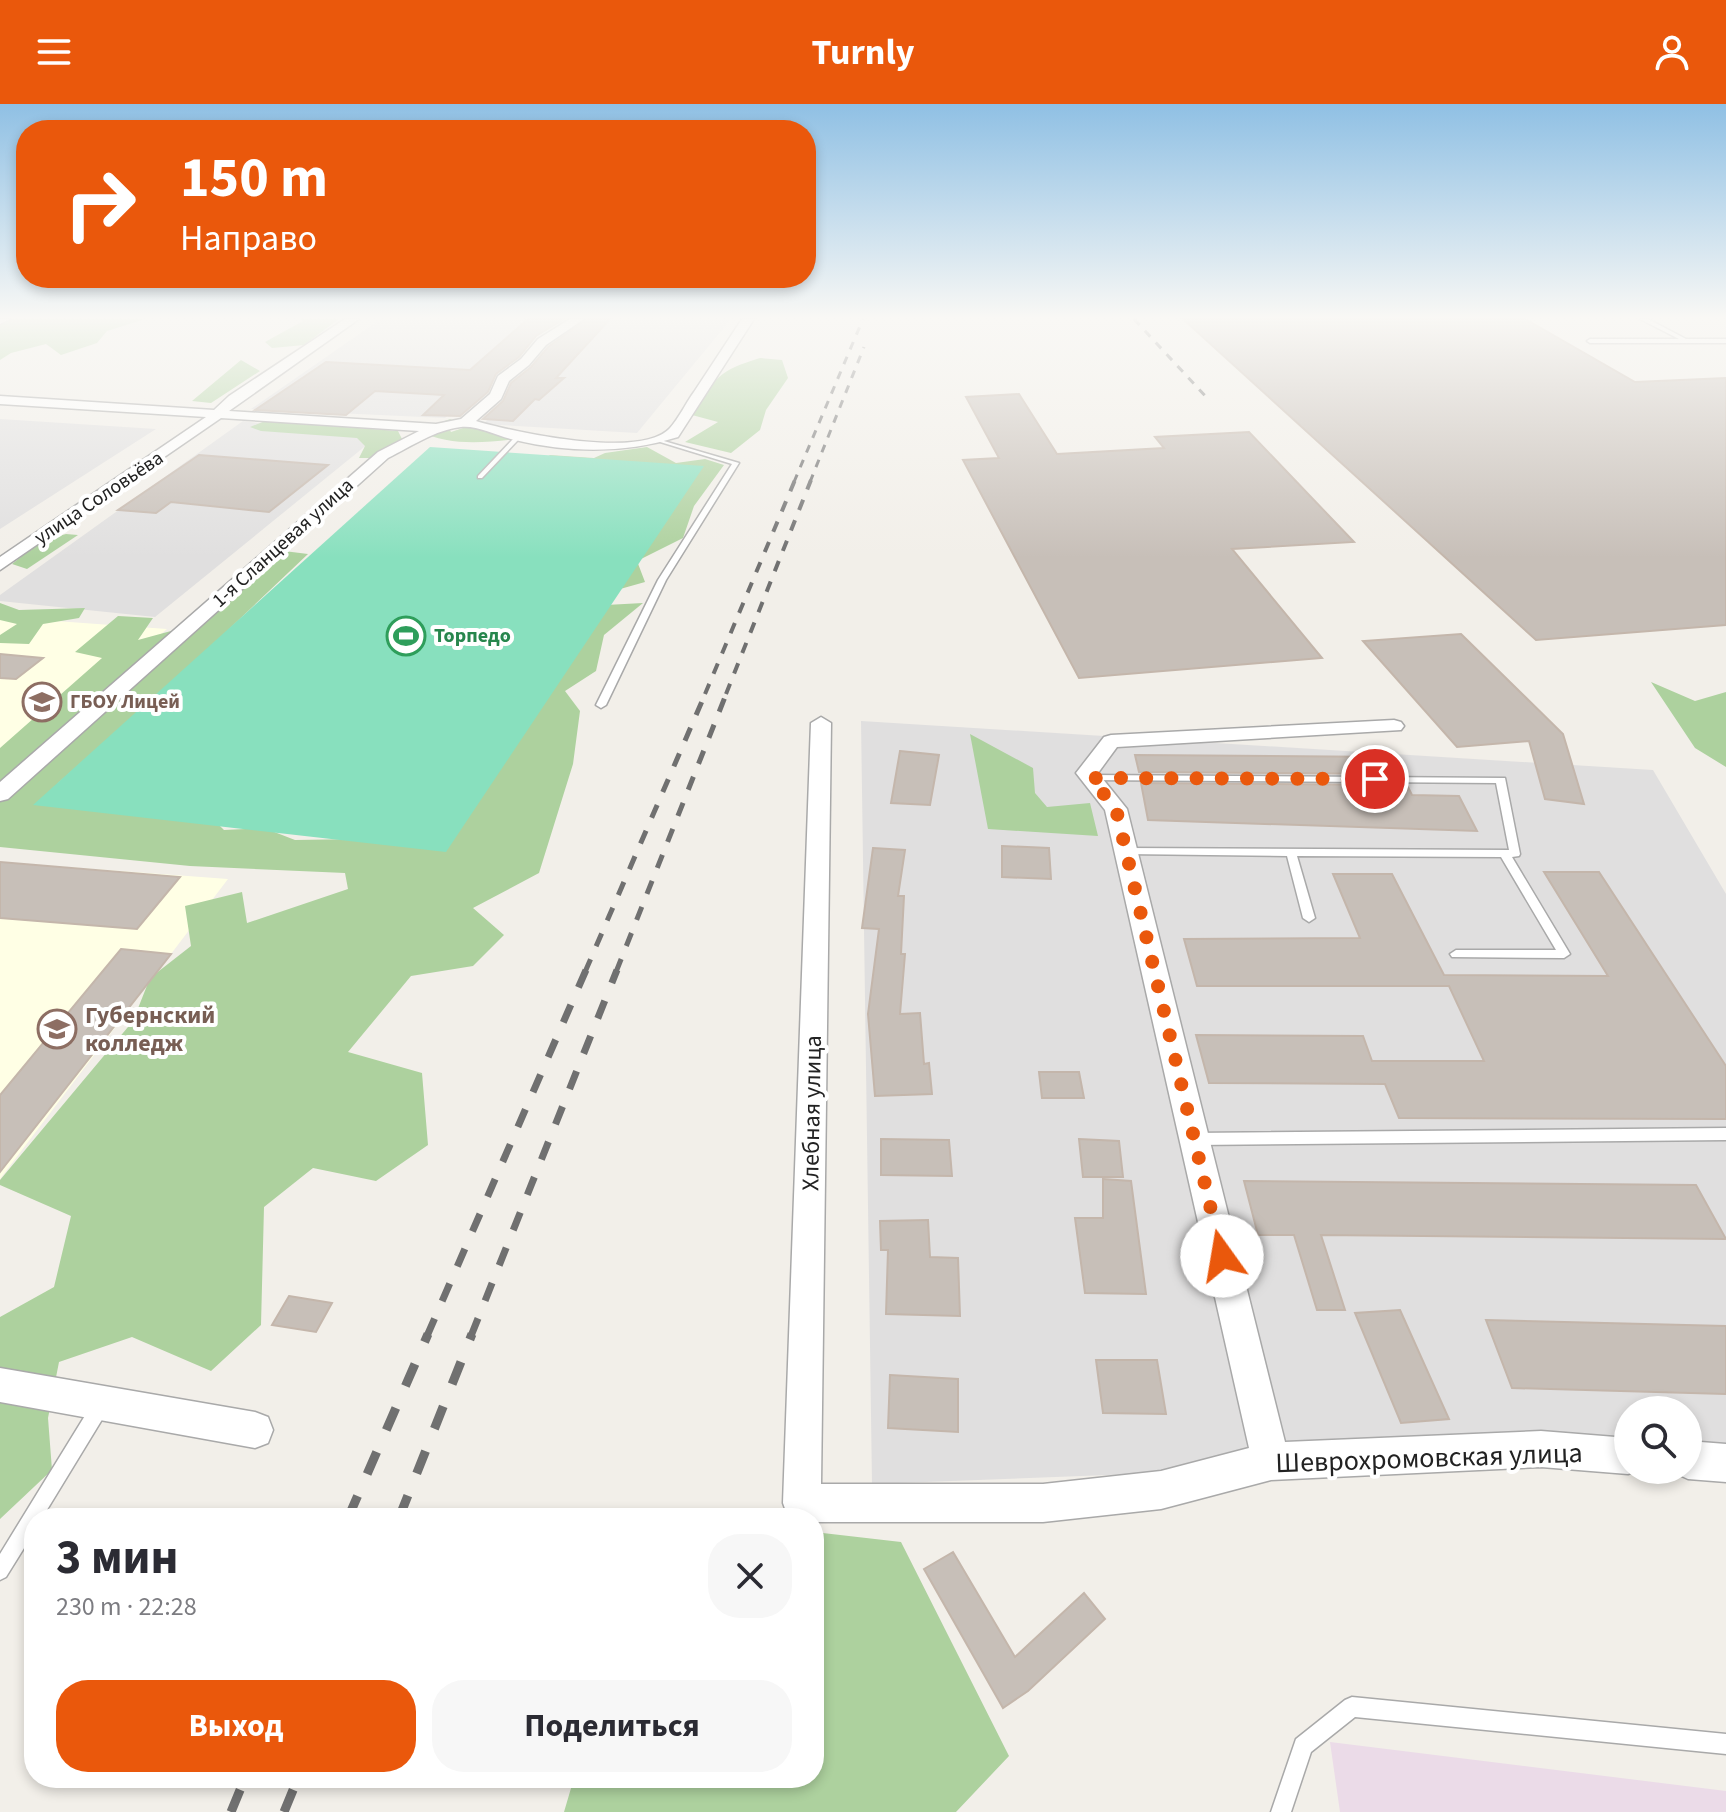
<!DOCTYPE html>
<html lang="ru">
<meta charset="utf-8">
<style>
body{margin:0;font-family:"Source Sans 3",sans-serif;background:#f7f7f7;color:#2b2b33;height:100vh;display:flex;flex-direction:column;font-size:30px;white-space:nowrap}
*{box-sizing:border-box;margin:0}
p{font-size:26px;color:#7c7c81}
.icon{flex:none;width:44px;height:44px;fill:none;stroke:currentColor;stroke-width:2;stroke-linecap:round;stroke-linejoin:round}
.map{position:relative;flex:1;overflow:hidden}
.side{position:absolute;left:24px;top:1404px;width:800px;height:280px;display:flex;flex-direction:column;background:#fff;border-radius:32px;box-shadow:0 4px 12px #0003}
.side>*{flex:none}
.top-card{position:absolute;left:16px;top:16px;width:800px;height:168px;border-radius:32px;box-shadow:0 4px 12px #0003;background:#ea580c;color:#fff;overflow:hidden}
.buttons{position:absolute;left:1614px;top:1292px;display:grid;gap:16px}
.buttons a{display:grid;place-items:center;width:88px;height:88px;border-radius:50%;background:#fff;box-shadow:0 4px 12px #0003;font-size:40px}
.pin{position:absolute;display:grid;place-items:center;width:68px;height:68px;color:#fff;margin:-34px;border:4px solid #fff;border-radius:50%;box-shadow:0 2px 8px #0007}
.me{position:absolute;width:88px;margin:-44px;rotate:347deg;stroke-linejoin:round;filter:drop-shadow(0 0 6px #0008)}
.turn{display:flex;align-items:center;gap:28px;height:168px;padding:0 32px;font-size:36px}
.turn .icon{width:104px;height:104px;stroke-width:2.5}
.turn b{display:block;font-size:56px;line-height:68px}
.round{display:grid;place-items:center;flex:none;width:84px;height:84px;border-radius:32px;background:#f7f7f7}
.summary{display:flex;align-items:center;justify-content:space-between;height:136px;padding:0 32px}
h1{font-size:48px;font-weight:700;line-height:60px}
.cta{display:flex;gap:16px;margin-top:auto;padding:16px 32px}
.cta a{flex:1;height:92px;border-radius:32px;background:#ea580c;color:#fff;font-size:32px;font-weight:700;line-height:92px;text-align:center}
.cta a+a{background:#f7f7f7;color:#2b2b33}
header{display:flex;justify-content:space-between;align-items:center;height:104px;padding:0 32px;background:#ea580c;color:#fff;font-size:36px;font-weight:700}
.map>svg:first-child{display:block}
.residential{fill:#e0dfdf}
.industrial{fill:#ebdbe8}
.education{fill:#ffffe5}
.forest{fill:#add19e}
.pitch{fill:#88e0be}
.building{fill:#c7bfb8;stroke:#c4b6ab;stroke-width:2}
.lines{fill:none;stroke-linecap:round;stroke-linejoin:round}
.service-casing{stroke:#a9a9a9;stroke-width:3}
.minor-casing{stroke:#a9a9a9;stroke-width:3}
.tertiary-casing{stroke:#a9a9a9;stroke-width:3}
.service{fill:#fff;fill-rule:evenodd}
.minor{fill:#fff;fill-rule:evenodd}
.tertiary{fill:#fff;fill-rule:evenodd}
.rail-far4{stroke:#707070;stroke-width:3;stroke-dasharray:8 8;stroke-linecap:butt}
.rail-far3{stroke:#707070;stroke-width:4;stroke-dasharray:11 11;stroke-linecap:butt}
.rail-far2{stroke:#707070;stroke-width:5;stroke-dasharray:14 14;stroke-linecap:butt}
.rail-far1{stroke:#707070;stroke-width:7;stroke-dasharray:19 19;stroke-linecap:butt}
.rail{stroke:#707070;stroke-width:9;stroke-dasharray:24 24;stroke-linecap:butt}
.route{stroke:#ea580c;stroke-width:14;stroke-dasharray:0 25.2}
.labels{text-anchor:middle;dominant-baseline:central;stroke-width:8;stroke-linejoin:round;paint-order:stroke}
.far-street-label{font-size:20px;fill:#222;stroke:#fff}
.far-leisure-label{font-size:20px;font-weight:bold;fill:#27864d;stroke:#fff;text-anchor:start}
.far-education-label{font-size:20px;font-weight:bold;fill:#785e54;stroke:#fff;text-anchor:start}
.education-label{font-size:24px;font-weight:bold;fill:#785e54;stroke:#fff;text-anchor:start}
.street-label{font-size:24px;fill:#222;stroke:#fff}
.near-street-label{font-size:28px;fill:#222;stroke:#fff}
</style>
<header><svg class="icon" aria-label="menu" viewBox="0 0 24 24"><path d="M4 6h16M4 12h16M4 18h16"/></svg>Turnly<svg class="icon" aria-label="person" viewBox="0 0 24 24"><circle cx="12" cy="8" r="4"/><path d="M4 21q1-7 8-7t8 7"/></svg></header>
<div class="map">
<svg width="1726" height="1708" viewBox="0 0 1726 1708">
<rect width="100%" height="100%" fill="#f2efe9"/>
<path class="residential" d="M 381,215 L 550,215 L 445,314 L 251,305 Z
M 595,215 L 731,215 L 637,329 L 483,320 Z
M 0,315 L 156,325 L 0,425 Z
M 243,317 L 374,335 L 155,513 L 0,497 L 0,491 Z
M 861,617 L 1653,666 L 1726,790 L 1726,1347 L 1688,1348 L 1688,1306 L 1628,1306 L 1628,1351 L 872,1380 Z"/>
<path class="industrial" d="M 1330,1638 L 1726,1687 L 1726,1708 L 1340,1708 Z"/>
<path class="education" d="M 0,513 L 167,525 L 0,671 Z
M 0,758 L 228,775 L 0,1075 Z"/>
<path class="forest" d="M 0,215 L 145,215 L 107,227 L 97,239 L 61,251 L 46,240 L 11,249 L 0,256 Z
M 299,215 L 339,215 L 304,241 L 272,244 L 265,238 L 303,217 Z
M 760,254 L 782,256 L 788,274 L 766,306 L 760,326 L 731,349 L 685,338 L 718,318 L 692,311 C 713,274 720,266 760,254 Z
M 241,256 L 260,267 L 211,299 L 192,297 Z
M 450,315 L 456,318 L 448,323 L 451,328 L 469,322 L 516,335 C 482,339 450,342 418,327 Z
M 265,317 L 398,327 L 403,337 L 414,339 L 407,345 L 386,343 L 374,354 L 359,354 L 365,342 L 357,334 L 261,327 L 250,323 Z
M 647,343 L 676,359 L 705,355 L 724,361 L 694,402 L 683,434 L 637,457 L 645,478 L 606,489 L 606,501 L 643,499 L 604,531 L 596,567 L 565,587 L 580,607 L 573,660 L 539,769 L 473,804 L 504,831 L 473,862 L 411,872 L 348,948 L 422,969 L 428,1041 L 376,1077 L 313,1064 L 264,1103 L 261,1221 L 211,1267 L 132,1233 L 59,1258 L 48,1314 L 52,1366 L 0,1415 L 0,1213 L 54,1183 L 71,1112 L 0,1081 L 0,1076 L 133,917 L 150,874 L 191,842 L 185,802 L 242,788 L 247,819 L 348,785 L 345,769 L 190,762 L 0,743 L 0,644 L 102,554 L 75,548 L 118,512 L 153,514 L 138,536 L 193,521 L 269,464 L 260,455 L 284,447 L 308,450 L 187,565 L 57,680 L 210,712 L 224,726 L 264,724 L 295,736 L 424,734 L 537,362 L 550,351 L 594,354 L 605,349 Z
M 66,430 L 78,431 L 27,465 L 12,460 L 41,437 Z
M 0,499 L 19,506 L 85,504 L 79,514 L 43,520 L 29,540 L 0,539 L 0,531 L 17,520 L 0,516 Z
M 1651,578 L 1695,597 L 1726,588 L 1726,663 L 1695,644 Z
M 970,630 L 1033,664 L 1035,689 L 1047,703 L 1090,699 L 1098,732 L 988,725 Z
M 814,1428 L 901,1438 L 1009,1652 L 956,1708 L 564,1708 L 574,1674 L 814,1674 Z"/>
<path class="pitch" d="M 430,343 L 704,362 L 446,748 L 33,701 Z"/>
<path class="building" d="M 528,215 L 564,215 L 536,232 L 519,253 L 496,270 L 488,288 L 460,312 L 423,311 L 444,291 L 375,287 L 346,311 L 255,306 L 326,258 L 470,266 Z
M 587,215 L 610,215 L 556,274 L 564,274 L 539,296 L 535,295 L 513,317 L 483,315 L 503,297 L 511,279 L 531,263 L 548,243 Z
M 1183,215 L 1525,215 L 1635,278 L 1726,274 L 1726,521 L 1536,536 Z
M 1019,290 L 1057,350 L 1164,344 L 1155,333 L 1249,328 L 1354,438 L 1232,445 L 1322,554 L 1079,574 L 963,356 L 999,354 L 966,293 Z
M 199,351 L 328,361 L 269,408 L 171,398 L 156,409 L 118,406 Z
M 1461,530 L 1563,630 L 1584,700 L 1545,695 L 1529,637 L 1457,643 L 1363,537 Z
M 0,550 L 43,554 L 16,575 L 0,574 Z
M 900,647 L 939,651 L 930,701 L 891,699 Z
M 1135,651 L 1392,653 L 1401,670 L 1139,668 Z
M 1141,679 L 1407,681 L 1412,691 L 1459,692 L 1477,727 L 1148,716 Z
M 1002,742 L 1049,744 L 1051,775 L 1002,773 Z
M 873,744 L 905,746 L 898,792 L 904,792 L 901,850 L 905,850 L 900,910 L 920,909 L 924,960 L 929,959 L 932,990 L 875,992 L 868,910 L 879,825 L 862,824 Z
M 0,758 L 180,773 L 137,825 L 0,814 Z
M 1544,768 L 1599,768 L 1726,962 L 1726,1015 L 1399,1014 L 1385,980 L 1209,979 L 1196,931 L 1363,932 L 1372,957 L 1484,957 L 1449,882 L 1197,882 L 1184,835 L 1360,834 L 1333,770 L 1392,770 L 1444,871 L 1608,872 Z
M 121,845 L 171,850 L 0,1068 L 0,991 Z
M 1039,968 L 1079,968 L 1084,994 L 1042,994 Z
M 881,1035 L 949,1036 L 952,1072 L 881,1071 Z
M 1079,1035 L 1119,1037 L 1123,1073 L 1083,1073 Z
M 1103,1075 L 1131,1077 L 1146,1190 L 1085,1189 L 1075,1114 L 1103,1114 Z
M 1244,1077 L 1696,1081 L 1726,1135 L 1321,1131 L 1345,1206 L 1317,1206 L 1294,1131 L 1258,1131 Z
M 928,1116 L 930,1153 L 958,1154 L 960,1212 L 886,1210 L 888,1146 L 881,1146 L 880,1117 Z
M 289,1192 L 332,1199 L 316,1228 L 272,1221 Z
M 1400,1206 L 1449,1315 L 1401,1319 L 1355,1209 Z
M 1486,1216 L 1726,1222 L 1726,1290 L 1512,1284 Z
M 1096,1256 L 1157,1256 L 1166,1310 L 1103,1309 Z
M 890,1271 L 958,1275 L 958,1328 L 888,1324 Z
M 953,1448 L 1015,1553 L 1084,1489 L 1105,1515 L 1028,1587 L 1003,1604 L 924,1465 Z"/>
<g class="lines">
<defs>
<path id="service" d="M 1640,215 L 1648,215 L 1686,235 L 1726,235 L 1726,239 L 1590,239 L 1587,237 L 1590,235 L 1679,235 Z
M 514,334 L 519,335 L 482,374 L 478,374 L 478,372 Z
M 657,335 L 739,359 L 666,476 L 606,601 L 601,604 L 596,601 L 658,476 L 732,360 L 657,337 Z
M 1091,671 L 1505,674 L 1520,750 L 1519,752 L 1512,753 L 1570,850 L 1564,854 L 1452,853 L 1450,850 L 1456,846 L 1556,846 L 1501,753 L 1297,752 L 1315,814 L 1309,818 L 1303,814 L 1287,752 L 1125,750 L 1120,747 L 1125,744 L 1509,746 L 1496,679 L 1087,676 L 1087,672 Z
M 1726,1024 L 1726,1036 L 1194,1041 L 1189,1039 L 1187,1035 L 1189,1031 L 1194,1029 Z
M 100,1295 L 106,1297 L 108,1303 L 106,1309 L 42,1414 L 34,1414 L 34,1428 L 6,1473 L 0,1476 L 0,1450 L 94,1297 Z
M 1352,1593 L 1726,1630 L 1726,1650 L 1355,1613 L 1311,1648 L 1291,1708 L 1271,1708 L 1296,1635 L 1345,1596 Z"/>
<path id="minor" d="M 345,215 L 359,215 L 229,307 L 436,320 L 461,315 L 490,290 L 498,272 L 521,255 L 538,235 L 570,215 L 584,215 L 546,241 L 529,261 L 509,277 L 501,295 L 476,317 C 513,328 641,356 670,324 C 679,314 686,299 694,288 C 710,264 726,239 742,215 L 754,215 L 678,333 C 623,350 570,349 515,336 C 499,333 477,321 461,323 C 435,326 412,342 388,354 L 8,695 L 0,697 L 0,678 L 378,348 L 419,327 L 221,314 L 0,466 L 0,453 L 206,313 L 0,300 L 0,292 L 214,306 L 229,292 Z
M 821,613 L 831,619 L 821,1380 L 1043,1380 L 1161,1367 L 1249,1344 L 1105,706 L 1076,669 L 1104,633 L 1111,631 L 1394,616 L 1401,618 L 1404,622 L 1401,626 L 1117,643 L 1098,669 L 1127,705 L 1285,1338 L 1541,1327 L 1628,1334 L 1628,1366 L 1639,1366 L 1628,1370 L 1541,1363 L 1271,1376 L 1161,1405 L 1043,1418 L 814,1418 L 814,1414 L 788,1413 L 783,1399 L 811,619 Z
M 0,1264 L 255,1308 L 268,1313 L 273,1326 L 268,1339 L 255,1344 L 0,1298 Z
M 1688,1337 L 1726,1340 L 1726,1378 L 1688,1375 L 1675,1369 L 1674,1366 L 1688,1366 Z"/>
<path id="tertiary" d="M 0,215 L 10,215 L 0,220 Z"/>
</defs>
<use href="#service" class="service-casing"/>
<use href="#minor" class="minor-casing"/>
<use href="#tertiary" class="tertiary-casing"/>
<use href="#service" class="service"/>
<use href="#minor" class="minor"/>
<use href="#tertiary" class="tertiary"/>
<path class="rail-far4" d="M 1134,215 L 1208,295
M 794,378 L 863,215
M 810,378 L 864,243"/>
<path class="rail-far3" d="M 705,590 L 795,376
M 726,590 L 811,376"/>
<path class="rail-far2" d="M 585,868 L 706,588
M 616,868 L 727,588"/>
<path class="rail-far1" d="M 427,1232 L 586,866
M 471,1232 L 617,866"/>
<path class="rail" d="M 348,1414 L 428,1230
M 399,1414 L 472,1230
M 231,1708 L 245,1674
M 284,1708 L 298,1674"/>
</g>
<linearGradient id="sky" x2="0" y2="1"><stop stop-color="#8fc0e4"/><stop offset="0.47" stop-color="#f9f8f5"/><stop offset="1" stop-color="#f9f8f5" stop-opacity="0"/></linearGradient>
<rect width="1726" height="454" fill="url(#sky)"/>
<g class="lines">
<path class="route" d="M 1222,1152 L 1116,705 L 1091,674 L 1375,675"/>
</g>
<defs>
<symbol id="stadium-ring" viewBox="-11 -11 22 22"><circle r="9.5" fill="#fff" stroke="#2e9e5b" stroke-width="1.5"/><path d="M0-5a6.5 5 0 1 0 0 10a6.5 5 0 1 0 0-10ZM-3.5-1.8h7v3.6h-7Z" fill="#2e9e5b"/></symbol>
<symbol id="school-ring" viewBox="-11 -11 22 22"><circle r="9.5" fill="#fff" stroke="#8d6e63" stroke-width="1.5"/><path d="M0-5L7-2L0 1L-7-2ZM-4 1L0 2.5L4 1V4Q0 6-4 4Z" fill="#8d6e63"/></symbol>
<symbol id="university-ring" viewBox="-11 -11 22 22"><circle r="9.5" fill="#fff" stroke="#8d6e63" stroke-width="1.5"/><path d="M0-5L7-2L0 1L-7-2ZM-4 1L0 2.5L4 1V4Q0 6-4 4Z" fill="#8d6e63"/></symbol>
</defs>
<g fill-rule="evenodd">
<use href="#stadium-ring" x="384" y="510" width="44" height="44"/>
<use href="#school-ring" x="20" y="576" width="44" height="44"/>
<use href="#university-ring" x="35" y="903" width="44" height="44"/>
</g>
<g class="labels">
<g class="far-street-label">
<text transform="translate(99 394) rotate(-34)">улица Соловьёва</text>
<text transform="translate(283 439) rotate(-42)">1-я Сланцевая улица</text>
</g>
<g class="far-leisure-label">
<text x="434" y="532">Торпедо</text>
</g>
<g class="far-education-label">
<text x="70" y="598">ГБОУ Лицей</text>
</g>
<g class="education-label">
<text x="85" y="911">Губернский<tspan x="85" dy="28">колледж</tspan></text>
</g>
<g class="street-label">
<text transform="translate(812 1009) rotate(-89)">Хлебная улица</text>
</g>
<g class="near-street-label">
<text transform="translate(1429 1354) rotate(-2)">Шеврохромовская улица</text>
</g>
</g>
</svg>
<div class="buttons">
<a><svg class="icon" aria-label="search" viewBox="0 0 24 24"><circle cx="10" cy="10" r="6"/><path d="M15 15l6 6"/></svg></a>
</div>
<div class="pin" style="left:1375px;top:675px;background:#d93025"><svg class="icon" aria-label="arrive" viewBox="0 0 24 24"><path d="M6 21V4h12l-3 4 3 4H6"/></svg></div>
<svg class="me" style="left:1222px;top:1152px" viewBox="-20 -20 40 40"><circle r="19" fill="#fff"/><path d="M0-13L10 11 0 6-10 11z" fill="#ea580c"/></svg>
<div class="top-card">
<div class="turn"><svg class="icon" aria-label="right" viewBox="0 0 24 24"><path d="M7 20v-9h11M14 6l5 5-5 5"/></svg><div><b>150 m</b>Направо</div></div>
</div>
<section class="side">
<div class="summary"><div><h1>3 мин</h1><p>230 m · 22:28</p></div><a class="round"><svg class="icon" aria-label="close" viewBox="0 0 24 24"><path d="M6 6l12 12M18 6L6 18"/></svg></a></div>
<div class="cta"><a>Выход</a><a>Поделиться</a></div>
</section>
</div>
